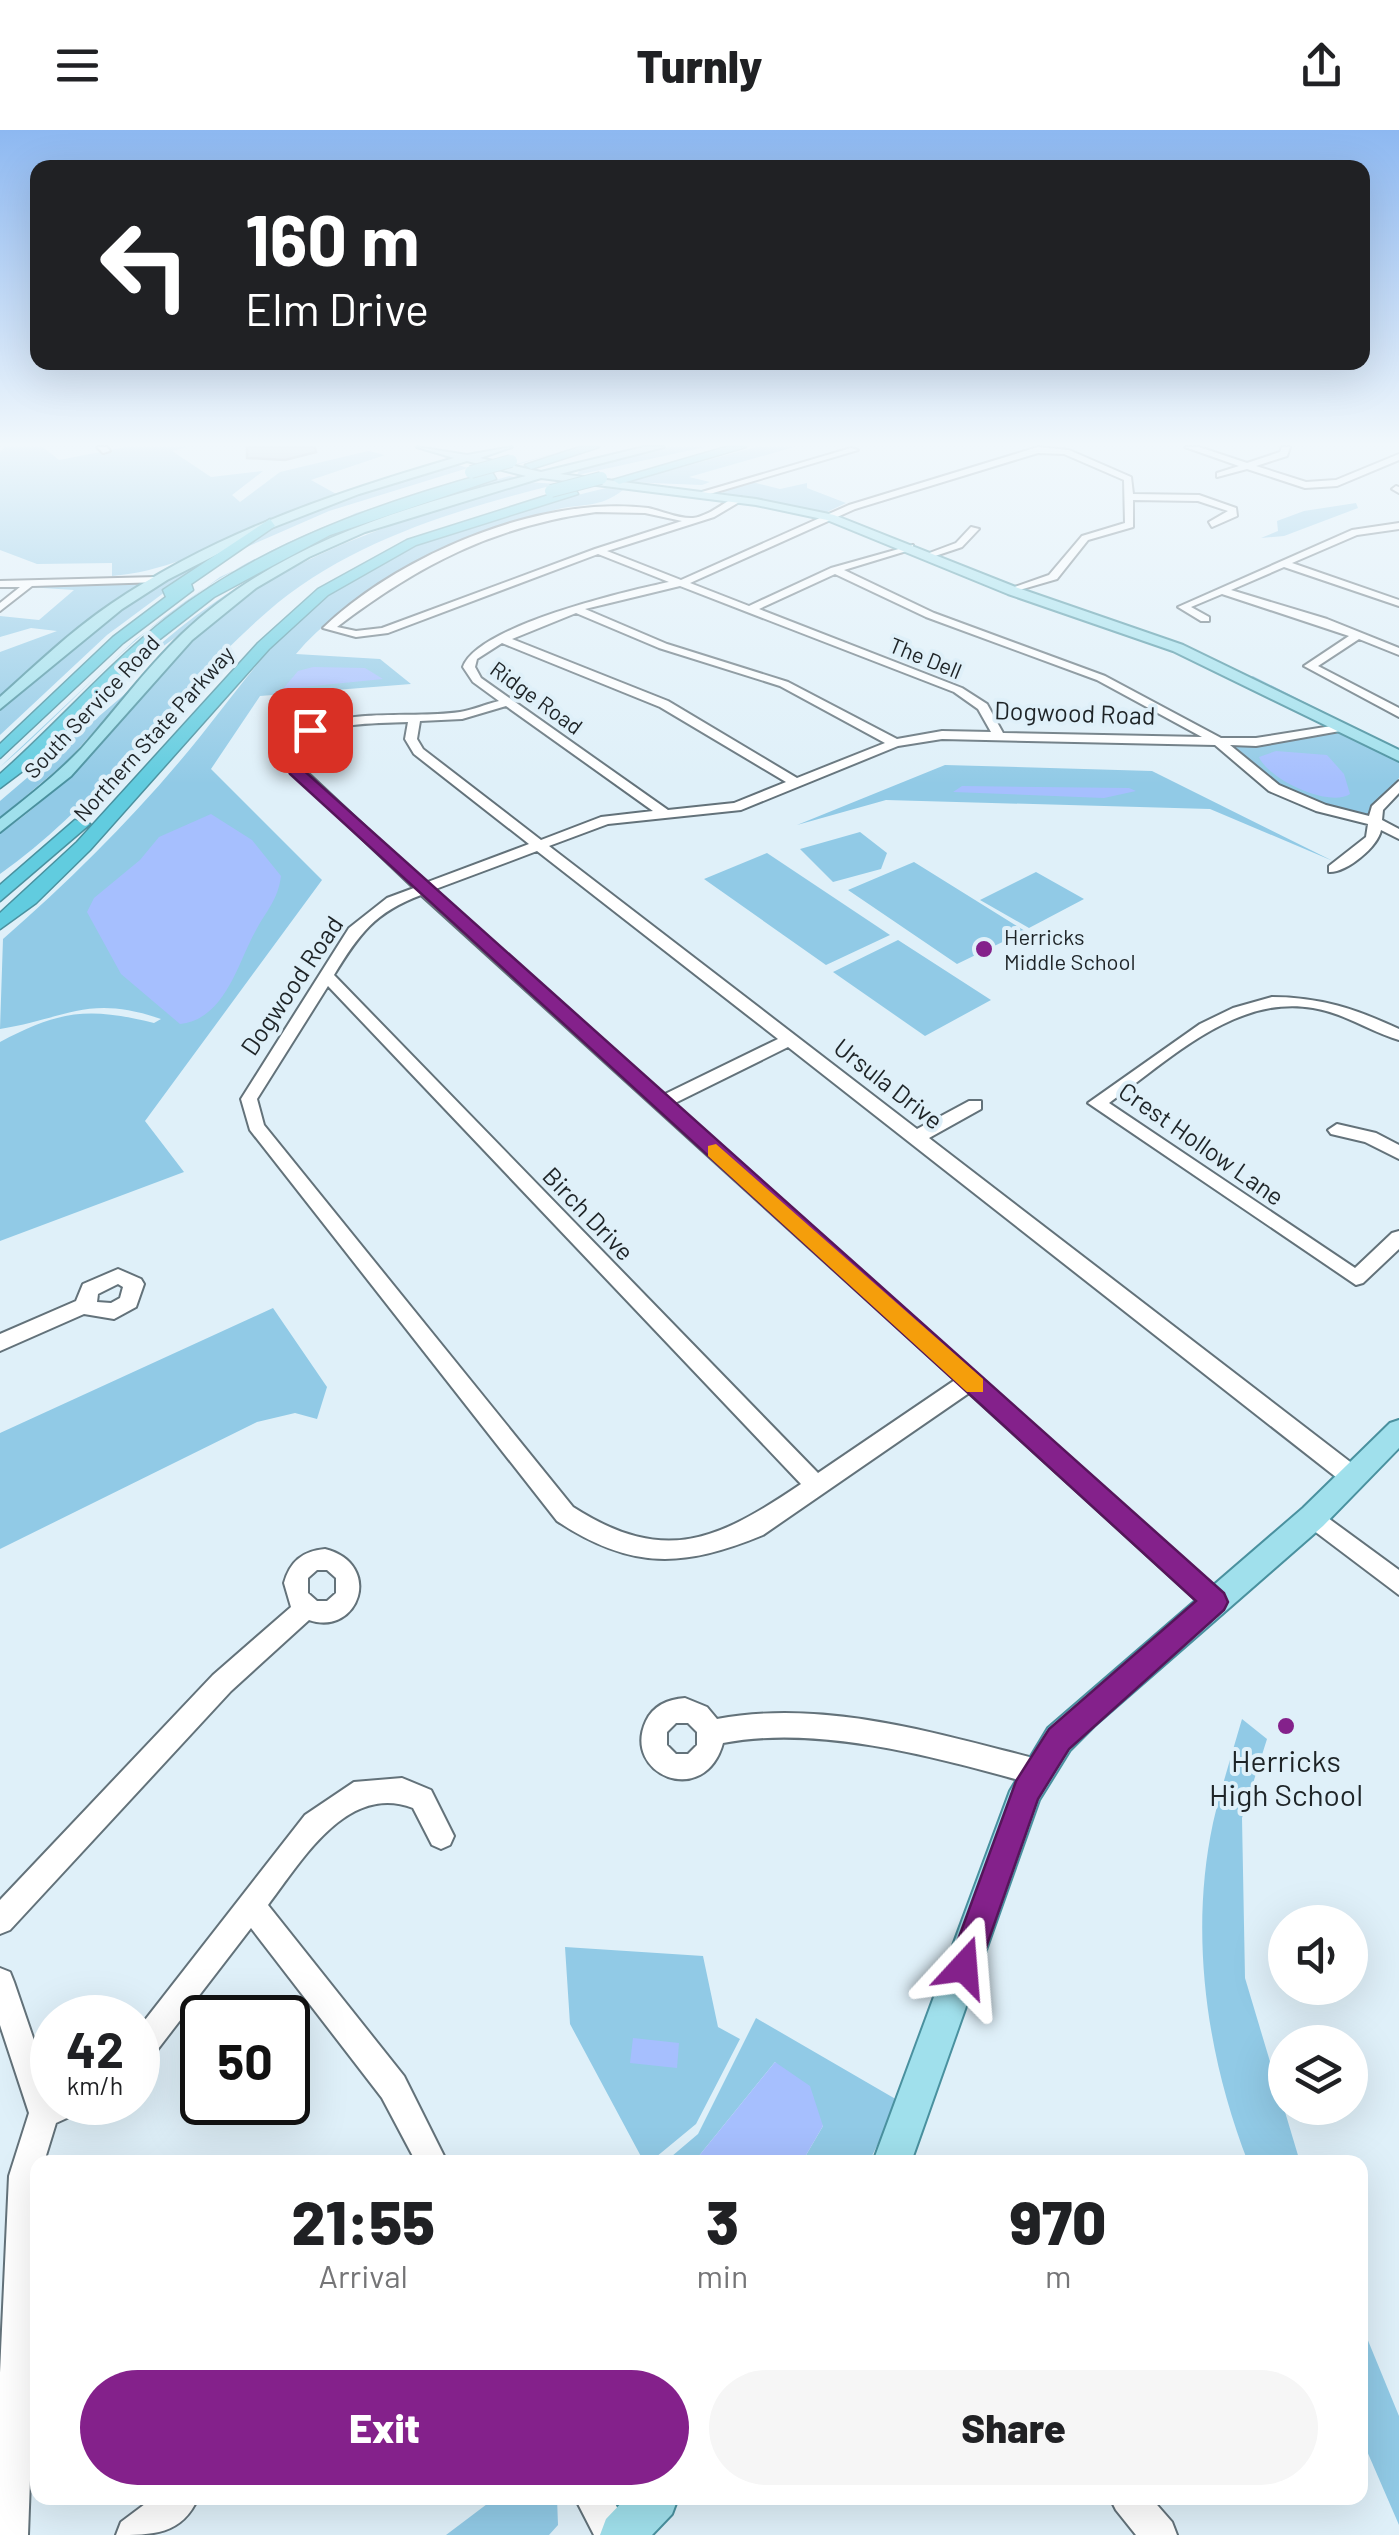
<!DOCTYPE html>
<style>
body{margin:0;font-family:Barlow,sans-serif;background:#f6f6f6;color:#202124;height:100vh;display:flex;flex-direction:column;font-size:38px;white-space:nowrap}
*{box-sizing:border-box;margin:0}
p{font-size:32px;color:#757577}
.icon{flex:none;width:55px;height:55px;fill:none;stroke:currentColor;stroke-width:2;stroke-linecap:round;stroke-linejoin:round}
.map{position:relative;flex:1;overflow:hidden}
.sheet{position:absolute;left:30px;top:2025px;width:1338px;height:350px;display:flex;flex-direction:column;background:#fff;border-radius:20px;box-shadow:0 10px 40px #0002}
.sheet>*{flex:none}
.guide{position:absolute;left:30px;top:30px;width:1340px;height:210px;border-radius:20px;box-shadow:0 10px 40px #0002;background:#202124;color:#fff;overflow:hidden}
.controls{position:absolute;left:1268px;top:1775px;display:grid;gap:20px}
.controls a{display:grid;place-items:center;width:100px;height:100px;border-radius:50%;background:#fff;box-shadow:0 10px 40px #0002;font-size:50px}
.speed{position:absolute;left:30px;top:1865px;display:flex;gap:20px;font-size:50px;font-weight:700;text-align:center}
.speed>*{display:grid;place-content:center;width:130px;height:130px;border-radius:50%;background:#fff;box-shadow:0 10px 40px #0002;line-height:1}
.speed small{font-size:25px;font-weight:400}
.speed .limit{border:5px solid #111;border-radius:15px;background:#fff;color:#111}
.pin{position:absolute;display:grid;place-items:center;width:85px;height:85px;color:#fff;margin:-42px;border-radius:20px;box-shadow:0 5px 15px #0006}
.me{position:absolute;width:110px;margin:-55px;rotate:19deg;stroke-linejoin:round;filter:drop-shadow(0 0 8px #0008)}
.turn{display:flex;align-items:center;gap:35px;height:210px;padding:0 50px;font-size:45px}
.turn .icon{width:130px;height:130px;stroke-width:2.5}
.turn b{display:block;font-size:70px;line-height:85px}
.eta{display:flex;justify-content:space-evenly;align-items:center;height:170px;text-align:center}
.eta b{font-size:60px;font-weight:800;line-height:70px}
.cta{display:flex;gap:20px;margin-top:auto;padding:20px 50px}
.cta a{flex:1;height:115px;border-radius:60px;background:#84218b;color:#fff;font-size:40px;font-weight:800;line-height:115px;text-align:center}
.cta a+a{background:#f6f6f6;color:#202124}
header{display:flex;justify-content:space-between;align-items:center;height:130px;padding:0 50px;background:#fff;font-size:45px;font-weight:800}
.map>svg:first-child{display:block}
.green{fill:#91cae6}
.water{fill:#a6bffe}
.building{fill:#aebac6;stroke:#84909b;stroke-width:2.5}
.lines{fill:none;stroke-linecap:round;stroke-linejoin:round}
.minor-casing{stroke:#63727a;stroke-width:4}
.major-casing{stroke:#4a919f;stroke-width:4}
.highway-casing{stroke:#4a919f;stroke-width:3}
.minor{fill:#fff;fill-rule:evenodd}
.major{fill:#a0e0ec;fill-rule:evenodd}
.highway{fill:#61ccdf;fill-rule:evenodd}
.highway-bridge-casing{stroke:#4a919f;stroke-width:14;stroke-linecap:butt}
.highway-bridge{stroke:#61ccdf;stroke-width:12}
.route{fill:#84218b;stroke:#56155a;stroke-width:2.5}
.slow{fill:#f59e0b}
.poi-dot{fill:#84218b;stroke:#dff0f9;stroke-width:4}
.labels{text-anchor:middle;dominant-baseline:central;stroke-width:8;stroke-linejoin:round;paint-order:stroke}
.far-street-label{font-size:22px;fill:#1e2427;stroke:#dff0f9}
.far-poi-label{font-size:22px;fill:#1e2427;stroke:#dff0f9;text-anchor:start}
.street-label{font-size:25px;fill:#1e2427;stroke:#dff0f9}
.near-poi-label{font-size:30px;fill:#1e2427;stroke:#dff0f9}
</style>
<header><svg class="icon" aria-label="menu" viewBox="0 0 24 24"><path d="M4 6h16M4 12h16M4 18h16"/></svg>Turnly<svg class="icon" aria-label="share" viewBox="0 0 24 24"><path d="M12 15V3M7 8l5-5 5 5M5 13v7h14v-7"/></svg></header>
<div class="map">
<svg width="1399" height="2405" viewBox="0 0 1399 2405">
<rect width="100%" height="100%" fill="#dff0f9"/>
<path class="green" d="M 5,317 L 43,317 L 59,330 L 126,317 L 187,317 L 172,321 L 211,347 L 263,341 L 232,365 L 240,372 L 280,342 L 368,321 L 385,325 L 311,350 L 338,365 C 264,387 188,441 112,446 L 112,433 L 37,434 L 0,420 L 0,322 Z
M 576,317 C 438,357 293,391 175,479 C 112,525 60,586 0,637 L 136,509 L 220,447 L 356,383 Z
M 668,317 L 705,317 L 577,345 L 580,339 Z
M 756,317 L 794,317 L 689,347 L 710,352 L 702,355 L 627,352 Z
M 455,334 L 468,338 L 329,381 L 240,420 C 300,372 381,356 455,334 Z
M 509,346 L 519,348 L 380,389 L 260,446 L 136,536 C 247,431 365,388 509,346 Z
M 526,352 L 558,354 C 457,379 347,412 267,482 C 173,563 104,671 0,744 L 0,703 C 72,656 118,586 176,525 C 269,426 401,391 526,352 Z
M 752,352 L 780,359 L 807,353 L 807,358 L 846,373 L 827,382 L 723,363 L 721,359 Z
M 606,358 L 623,360 C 598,380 580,372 551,381 C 468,408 353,455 296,524 L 380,529 L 411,554 L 260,566 L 211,639 L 322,750 L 145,991 L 184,1042 L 0,1111 L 0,912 C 60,880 89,877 154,893 L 161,889 C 88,864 68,888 0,899 L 3,809 C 66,754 126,695 180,631 C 232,570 275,499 343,454 C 420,402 517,380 606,358 Z
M 1356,373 L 1358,378 L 1284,406 L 1261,408 L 1278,401 L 1277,391 L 1304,381 Z
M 231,413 L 107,505 L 0,605 L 0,581 L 84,504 L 131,469 Z
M 150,452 L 0,575 L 0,522 L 57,501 L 31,498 L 0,507 L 0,486 L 39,490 L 74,460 L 28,457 L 0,478 L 0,471 L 27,456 Z
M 1253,546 L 1399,620 L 1399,648 L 1369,686 C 1317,676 1260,660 1229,613 L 1339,597 L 1244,549 Z
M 139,552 L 67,631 L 0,688 L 0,671 Z
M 945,635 L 1152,641 L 1333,731 L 1210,679 L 886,670 L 797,695 Z
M 860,702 L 887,723 L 881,739 L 833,752 L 800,719 Z
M 767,723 L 890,805 L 826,835 L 704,749 Z
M 914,732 L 1025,801 L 957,834 L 848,760 Z
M 1036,742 L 1084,769 L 1029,798 L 980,770 Z
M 898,810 L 991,870 L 925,906 L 833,842 Z
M 273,1178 L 327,1257 L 317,1289 L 295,1283 L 257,1292 L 0,1419 L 0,1303 Z
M 1242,1589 L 1267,1609 L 1242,1688 L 1245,1848 L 1300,2032 L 1248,2032 C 1207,1927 1189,1805 1213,1693 C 1221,1658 1232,1624 1242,1589 Z
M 565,1817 L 703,1826 L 718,1897 L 740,1909 L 696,1994 L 650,2032 L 644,2032 L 570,1894 Z
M 756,1888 L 899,1971 L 869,2032 L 802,2032 L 823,1996 L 775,1932 L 694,2032 L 665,2032 L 698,2004 Z
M 1360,2191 L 1399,2286 L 1399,2395 L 1360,2305 Z
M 495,2368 L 557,2368 L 558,2395 L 549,2405 L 446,2405 Z"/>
<path class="water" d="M 313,537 L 365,538 L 383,549 L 283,559 L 298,541 Z
M 1276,621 L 1327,625 L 1344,644 L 1350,664 C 1329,678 1268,649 1259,627 Z
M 962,656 L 1129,658 L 1136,661 L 1104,668 L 953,662 Z
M 211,684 L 252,710 L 281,746 C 278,770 266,781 255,802 C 237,835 225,889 180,894 L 121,844 L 87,782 L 94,768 L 140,730 L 159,707 Z
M 633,1908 L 679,1913 L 677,1938 L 630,1933 Z
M 775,1932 L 810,1956 L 823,1996 L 802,2032 L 694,2032 Z"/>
<path class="building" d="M 247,317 L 315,317 L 316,322 L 285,330 L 247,328 Z"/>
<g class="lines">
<defs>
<path id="minor" d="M 97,317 L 107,317 L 110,321 L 103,323 Z
M 1038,317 L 1069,320 L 1131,347 L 1133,364 L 1199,365 L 1236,378 L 1237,386 L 1212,397 L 1209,392 L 1228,381 L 1198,371 L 1133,370 L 1133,397 L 1088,410 L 1057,449 L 1009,463 L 1009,459 L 1049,445 L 1082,406 L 1125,393 L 1124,350 L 1064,324 L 1038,323 L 855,379 L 690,453 L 749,476 L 831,438 L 913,415 L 913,419 L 844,440 L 934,483 L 1105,546 L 1221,608 L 1256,608 L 1344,594 L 1344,600 L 1340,601 L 1256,616 L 1230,615 L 1279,655 L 1326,675 L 1369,686 L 1372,676 L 1399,651 L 1399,663 L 1383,680 L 1382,690 L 1399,699 L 1399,709 L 1381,700 C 1378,717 1346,743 1329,742 L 1329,736 L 1366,707 L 1368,694 L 1316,681 L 1269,661 L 1215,615 L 942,609 L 898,616 L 741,680 L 608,694 L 549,716 L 917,999 L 969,971 L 981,971 L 981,979 L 929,1008 L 1362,1341 L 1365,1348 L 1362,1355 L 1354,1357 L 1346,1355 L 788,917 L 673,974 L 1223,1464 L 1227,1472 L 1223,1480 L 1215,1483 L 1207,1480 L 969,1263 L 763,1405 C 683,1438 631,1440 557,1391 L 250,1000 L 241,969 L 349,798 L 387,768 L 414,758 L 285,635 L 289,611 C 337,574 403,590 460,582 C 473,580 486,574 499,571 L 473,552 L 463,537 C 477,496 627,461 669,452 L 598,424 L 388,503 L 356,507 L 323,498 C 390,434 501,384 594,377 C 611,376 631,376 648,378 C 662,381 679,389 693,388 C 708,386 722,374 735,367 L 741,367 L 741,371 L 714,387 L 607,421 L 681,450 L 849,375 ZM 596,382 L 645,383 L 682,391 L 595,419 L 382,498 L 356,501 L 337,497 C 418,435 494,396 596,382 ZM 835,444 L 926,487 L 1097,550 L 1202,607 L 1003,603 L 987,574 L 962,558 L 759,479 ZM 680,456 L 954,562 L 978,579 L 991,602 L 942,601 L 897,609 L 788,552 L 667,514 L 585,479 ZM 576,483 L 659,518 L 780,556 L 885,613 L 797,648 L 668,571 L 512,509 ZM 502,513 L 660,577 L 786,652 L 734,673 L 668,680 L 481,548 L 475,537 L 477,529 ZM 506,576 L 653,681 L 601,687 L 541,710 L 423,619 L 417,609 L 420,591 L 462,589 ZM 408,592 L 405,609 L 414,624 L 529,714 L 425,753 L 295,631 L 299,615 C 331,591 369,594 408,592 ZM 537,721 L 778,909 L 663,965 L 433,760 ZM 421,765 L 955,1250 L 818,1343 L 334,845 C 359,804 375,782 421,765 ZM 328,856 L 801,1354 C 718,1410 665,1436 573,1377 L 264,995 L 257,969 Z
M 1185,317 L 1199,317 L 1247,333 L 1280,322 L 1282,317 L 1290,317 L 1287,326 L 1256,336 L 1306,352 L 1336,350 L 1399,324 L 1399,330 L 1337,356 L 1305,358 L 1247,339 L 1217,347 L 1217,343 L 1239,336 Z
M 851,318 L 858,320 L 703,366 L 695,364 Z
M 1396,356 L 1399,357 L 1399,363 L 1392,359 Z
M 1399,393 L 1399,399 L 1357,405 L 1292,433 L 1399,470 L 1399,476 L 1284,437 L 1231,460 L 1327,489 L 1399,518 L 1399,525 L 1359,509 L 1318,536 L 1399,578 L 1399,587 L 1304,536 L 1349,506 L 1222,464 L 1191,477 L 1209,487 L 1209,491 L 1201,491 L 1178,477 L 1352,400 Z
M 971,397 L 979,399 L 962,417 L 929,428 L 924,425 L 956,413 Z
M 157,447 L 161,452 L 32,456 L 0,481 L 0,473 L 20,457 L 0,457 L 0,451 Z
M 1272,867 C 1320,867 1356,879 1399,899 L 1399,910 C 1369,901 1344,883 1313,878 C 1235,864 1167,932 1109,973 L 1355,1138 L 1392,1103 L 1399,1101 L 1399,1119 L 1363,1153 L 1356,1155 L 1088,973 L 1200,894 L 1233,878 Z
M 1337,994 L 1376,1003 L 1399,1015 L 1399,1029 L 1365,1012 L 1331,1004 L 1328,1000 Z
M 118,1139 L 141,1149 L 144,1154 L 136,1177 L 114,1189 L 84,1184 L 0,1221 L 0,1204 L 76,1171 L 83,1154 ZM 118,1154 L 123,1157 L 120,1168 L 111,1173 L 97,1172 L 98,1164 Z
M 1313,1377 L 1399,1440 L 1399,1465 L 1305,1394 L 1302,1387 L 1305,1380 Z
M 325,1419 C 384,1434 359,1507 309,1490 L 231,1561 L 10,1800 L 0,1804 L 0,1770 L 213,1545 L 291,1477 L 284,1453 C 290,1432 302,1421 325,1419 ZM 317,1440 L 327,1440 L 336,1448 L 336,1463 L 327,1471 L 317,1471 L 308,1463 L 308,1448 Z
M 685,1568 L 707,1577 L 717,1589 C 823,1569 935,1603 1037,1629 L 1046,1633 L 1050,1642 L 1046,1651 L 1037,1655 C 941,1629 822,1594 723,1613 C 705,1679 621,1645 646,1591 C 653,1576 668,1569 685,1568 ZM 676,1593 L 688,1593 L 697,1602 L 697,1615 L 688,1624 L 676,1624 L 667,1615 L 667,1602 Z
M 402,1648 L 431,1660 L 454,1706 L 450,1715 L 441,1719 L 432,1715 L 413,1678 C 347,1652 301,1732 268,1775 L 404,1946 L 447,2032 L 416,2032 L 382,1968 L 251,1798 L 148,1932 L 138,1936 L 138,1899 L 305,1685 L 354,1652 Z
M 0,1838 L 10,1842 L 14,1852 L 52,1963 L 52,1972 L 82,1972 L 78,1983 L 56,1993 L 44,2032 L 38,2032 L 38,2131 L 28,2405 L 0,2405 L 0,2243 L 9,2046 L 29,1983 L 0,1895 Z
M 153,2368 L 198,2368 C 182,2405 152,2405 116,2405 L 121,2392 Z
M 575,2368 L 612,2368 L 632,2405 L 594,2405 Z
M 1110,2368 L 1151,2368 L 1172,2392 L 1177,2405 L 1136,2405 L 1116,2380 Z"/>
<path id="major" d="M 417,317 L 467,325 L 512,317 L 480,328 L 541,342 L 644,317 L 664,317 L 560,344 L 756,369 L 834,385 L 1018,458 L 1183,515 L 1399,620 L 1399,631 L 1173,521 L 1008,464 L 827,390 L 756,375 L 541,348 L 365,402 L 309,427 L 256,458 L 192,510 L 71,646 L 0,702 L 0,689 C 28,667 56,645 81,619 C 115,581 145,539 182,504 C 276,414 403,377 526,346 L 467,331 L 359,364 L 261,402 L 167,450 L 122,479 L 0,579 L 0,567 C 36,535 71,501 111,474 C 215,403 334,363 454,328 Z
M 1399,1290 L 1399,1318 L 1323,1396 L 1094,1596 L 1070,1620 L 1039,1670 L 911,2032 L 873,2032 L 1010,1661 L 1048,1598 L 1303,1378 L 1390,1293 Z
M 626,2368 L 678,2368 L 672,2384 L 652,2405 L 600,2405 L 606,2389 Z"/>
<path id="highway" d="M 580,317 L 599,317 L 531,339 L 525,335 Z
M 726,317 L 746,317 L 619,354 L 613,350 Z
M 492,342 L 496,349 L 330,405 L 214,467 L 156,512 L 28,637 L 0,658 L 0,644 C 57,594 107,535 167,488 C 261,414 378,373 492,342 Z
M 574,357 L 578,364 L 416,415 L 328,465 L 269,519 L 90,720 L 36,773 L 0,799 L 0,783 L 77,712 L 258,513 L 318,459 L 407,410 Z
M 270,389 L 275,396 L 191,454 L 193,460 L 123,513 L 0,628 L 0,614 L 113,507 L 166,467 L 163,460 Z
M 75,690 L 90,694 L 0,771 L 0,755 Z"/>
</defs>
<use href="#minor" class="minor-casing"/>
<use href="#major" class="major-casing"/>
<use href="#highway" class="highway-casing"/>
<use href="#minor" class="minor"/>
<use href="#major" class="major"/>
<use href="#highway" class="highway"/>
<defs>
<path id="highway-bridge" d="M 471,342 L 511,331
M 551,361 L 601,348"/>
</defs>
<use href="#highway-bridge" class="highway-bridge-casing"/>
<use href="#highway-bridge" class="highway-bridge"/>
</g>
<linearGradient id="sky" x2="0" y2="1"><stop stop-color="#8db8f1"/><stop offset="0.48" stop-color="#f1f8fc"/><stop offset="1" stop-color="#f1f8fc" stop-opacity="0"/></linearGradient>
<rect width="1399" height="654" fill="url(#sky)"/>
<path class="route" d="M 305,598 L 317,600 L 299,616 L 295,626 L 301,638 L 1224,1463 L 1228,1472 L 1224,1480 L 1069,1619 L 1038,1669 L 975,1849 L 964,1853 L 953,1849 L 948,1837 L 1016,1651 L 1049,1599 L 1196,1471 L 290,644 L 281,626 L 288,611 Z"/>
<path class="slow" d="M 716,1014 L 983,1249 L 983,1262 L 967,1262 L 708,1026 L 708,1016 Z"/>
<g class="poi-dot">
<circle cx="984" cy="819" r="10"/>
<circle cx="1286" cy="1596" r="10"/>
</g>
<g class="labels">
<g class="far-street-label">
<text transform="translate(926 527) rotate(22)">The Dell</text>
<text transform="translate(537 567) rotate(36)">Ridge Road</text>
<text transform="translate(91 576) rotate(-47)">South Service Road</text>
<text transform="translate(153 603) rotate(-48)">Northern State Parkway</text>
</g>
<g class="far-poi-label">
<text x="1004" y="806">Herricks<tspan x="1004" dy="25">Middle School</tspan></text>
</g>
<g class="street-label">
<text transform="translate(1075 582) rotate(2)">Dogwood Road</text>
<text transform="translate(291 855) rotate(-56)">Dogwood Road</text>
<text transform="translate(889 953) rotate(38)">Ursula Drive</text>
<text transform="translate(1202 1013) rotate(35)">Crest Hollow Lane</text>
<text transform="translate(589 1083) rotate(46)">Birch Drive</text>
</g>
<g class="near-poi-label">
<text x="1286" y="1630">Herricks<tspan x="1286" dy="34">High School</tspan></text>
</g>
</g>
</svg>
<div class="controls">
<a><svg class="icon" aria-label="sound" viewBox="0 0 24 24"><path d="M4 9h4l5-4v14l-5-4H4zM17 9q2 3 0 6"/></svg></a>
<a><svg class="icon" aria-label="layers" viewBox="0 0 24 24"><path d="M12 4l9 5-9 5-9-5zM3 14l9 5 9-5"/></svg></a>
</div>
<div class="speed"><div>42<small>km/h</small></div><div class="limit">50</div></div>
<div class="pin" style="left:310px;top:600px;background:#d93025"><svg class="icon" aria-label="arrive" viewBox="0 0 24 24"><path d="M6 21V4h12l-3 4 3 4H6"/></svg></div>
<svg class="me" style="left:964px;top:1837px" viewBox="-20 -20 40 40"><path d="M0-17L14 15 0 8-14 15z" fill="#84218b" stroke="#fff" stroke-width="4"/></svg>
<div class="guide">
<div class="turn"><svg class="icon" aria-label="left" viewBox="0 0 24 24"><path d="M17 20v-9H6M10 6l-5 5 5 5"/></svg><div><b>160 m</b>Elm Drive</div></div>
</div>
<section class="sheet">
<div class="eta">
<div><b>21:55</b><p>Arrival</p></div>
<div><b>3</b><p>min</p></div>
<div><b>970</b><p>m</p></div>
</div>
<div class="cta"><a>Exit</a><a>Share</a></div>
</section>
</div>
